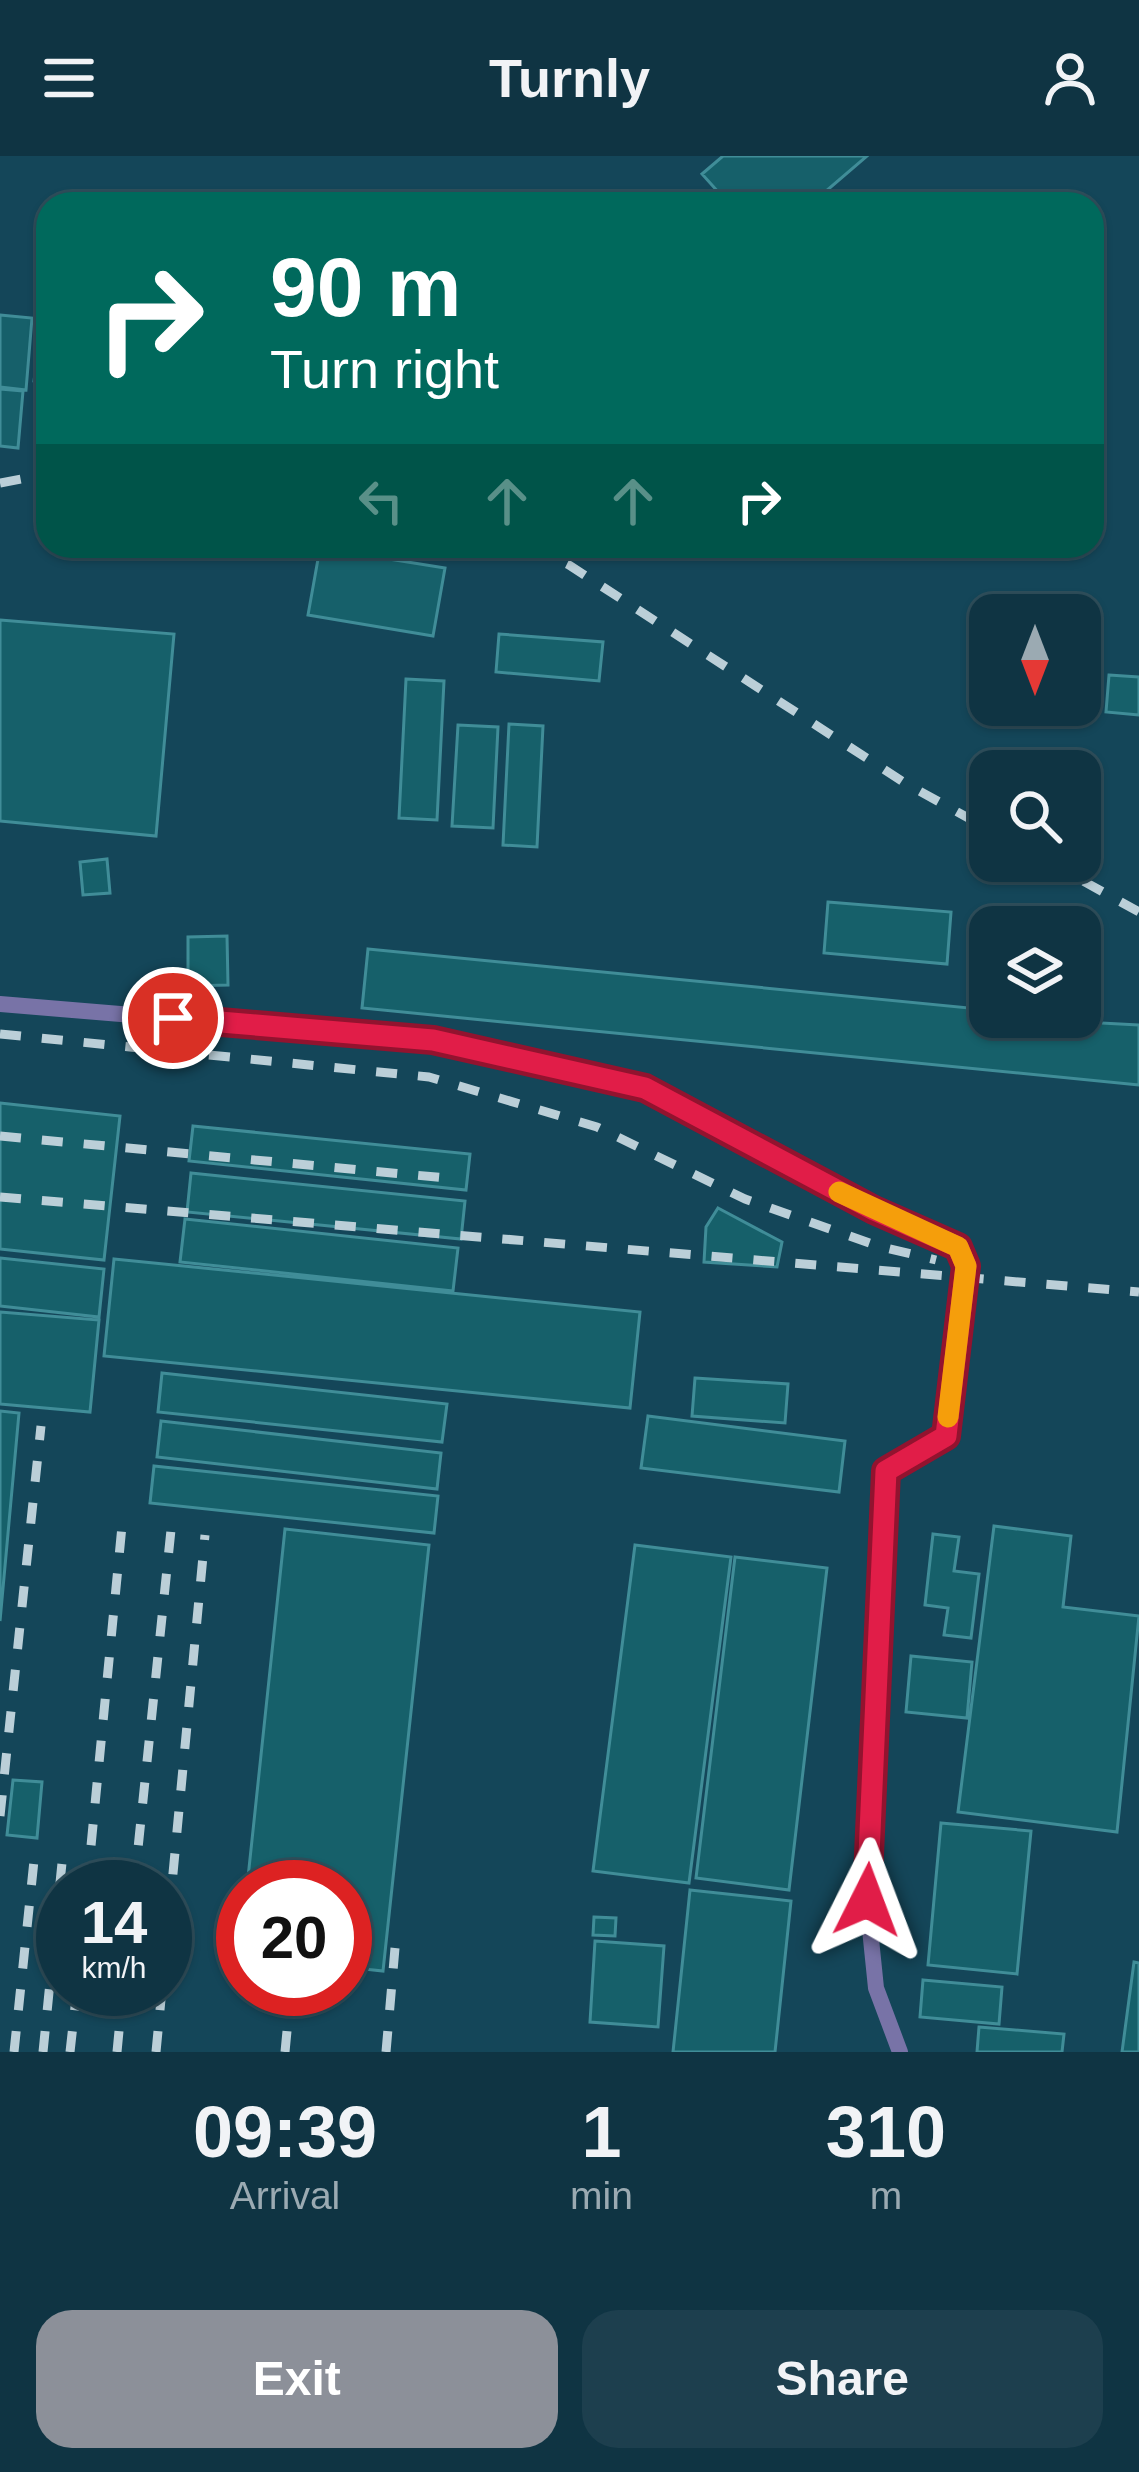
<!DOCTYPE html>
<style>
body{margin:0;font-family:Helvetica,sans-serif;background:#1d3f4e;color:#f1f3f6;height:100vh;display:flex;flex-direction:column;font-size:45px;white-space:nowrap}
*{box-sizing:border-box;margin:0}
p{font-size:39px;color:#9baab2}
.icon{flex:none;width:66px;height:66px;fill:none;stroke:currentColor;stroke-width:2;stroke-linecap:round;stroke-linejoin:round}
.map{position:relative;height:1896px;overflow:hidden}
.side{display:flex;flex-direction:column;background:#0f3443;flex:1}
.side>*{flex:none}
.guide{position:absolute;left:36px;top:36px;width:1068px;height:366px;border-radius:36px;box-shadow:0 3px 9px #0004,0 0 0 3px #2f4f5c;background:#00695c;color:#fff;overflow:hidden}
.needle{width:78px;rotate:180deg}
.controls{position:absolute;left:969px;top:438px;display:grid;gap:24px}
.controls a{display:grid;place-items:center;width:132px;height:132px;border-radius:24px;background:#0f3443;box-shadow:0 3px 9px #0004,0 0 0 3px #2f4f5c;font-size:60px}
.speed{position:absolute;left:36px;top:1704px;display:flex;gap:24px;font-size:60px;font-weight:700;text-align:center}
.speed>*{display:grid;place-content:center;width:156px;height:156px;border-radius:50%;background:#0f3443;box-shadow:0 3px 9px #0004,0 0 0 3px #2f4f5c;line-height:1}
.speed small{font-size:30px;font-weight:400}
.speed .limit{border:18px solid #d22;background:#fff;color:#111}
.pin{position:absolute;display:grid;place-items:center;width:102px;height:102px;color:#fff;margin:-51px;border:6px solid #fff;border-radius:50%;box-shadow:0 3px 12px #0007}
.me{position:absolute;width:132px;margin:-66px;rotate:3deg;stroke-linejoin:round;filter:drop-shadow(0 0 9px #0008)}
.turn{display:flex;align-items:center;gap:42px;height:252px;padding:0 36px;font-size:54px}
.turn .icon{width:156px;height:156px;stroke-width:2.5}
.turn b{display:block;font-size:84px;line-height:102px}
.lanes{display:flex;align-items:center;height:114px;padding:0 36px;background:#0003;justify-content:center;gap:60px;direction:ltr}
.lanes .off{opacity:.35}
.eta{display:flex;justify-content:space-evenly;align-items:center;height:204px;text-align:center}
.eta b{font-size:72px;font-weight:800;line-height:84px}
.cta{display:flex;gap:24px;margin-top:auto;padding:24px 36px}
.cta a{flex:1;height:138px;border-radius:36px;background:#8c9099;color:#fff;font-size:48px;font-weight:800;line-height:138px;text-align:center}
.cta a+a{background:#1d3f4e;color:#f1f3f6}
header{display:flex;justify-content:space-between;align-items:center;height:156px;padding:0 36px;background:#0f3443;font-size:54px;font-weight:800}
.map>svg:first-child{display:block}
.building{fill:#16606a;stroke:#408d98;stroke-width:3}
.lines{fill:none;stroke-linecap:round;stroke-linejoin:round}
.service{stroke:#7873a7;stroke-width:16}
.rail{stroke:#bbcfd8;stroke-width:9;stroke-dasharray:21 21;stroke-linecap:butt}
.route-casing{stroke:#92132f;stroke-width:30}
.route{stroke:#e11d48;stroke-width:21}
.slow{stroke:#f59e0b;stroke-width:21}
</style>
<header><svg class="icon" aria-label="menu" viewBox="0 0 24 24"><path d="M4 6h16M4 12h16M4 18h16"/></svg>Turnly<svg class="icon" aria-label="person" viewBox="0 0 24 24"><circle cx="12" cy="8" r="4"/><path d="M4 21q1-7 8-7t8 7"/></svg></header>
<div class="map">
<svg width="1139" height="1896" viewBox="0 0 1139 1896">
<rect width="100%" height="100%" fill="#144659"/>
<path class="building" d="M 723,0 L 867,0 L 811,48 L 729,48 L 702,18 Z
M 0,159 L 32,162 L 26,234 L 0,231 Z
M 41,171 L 48,172 L 48,227 L 34,225 Z
M 0,233 L 23,235 L 18,292 L 0,290 Z
M 320,392 L 445,412 L 433,480 L 308,459 Z
M 0,464 L 174,478 L 156,680 L 0,665 Z
M 499,478 L 603,486 L 599,525 L 496,516 Z
M 1109,519 L 1139,521 L 1139,559 L 1106,556 Z
M 406,523 L 444,525 L 437,664 L 399,662 Z
M 509,568 L 543,570 L 537,691 L 503,689 Z
M 458,569 L 498,571 L 493,672 L 452,670 Z
M 107,703 L 110,737 L 83,739 L 80,706 Z
M 828,746 L 951,756 L 947,808 L 824,797 Z
M 227,780 L 228,829 L 188,830 L 188,781 Z
M 368,793 L 990,854 L 990,861 L 1139,869 L 1139,929 L 362,852 Z
M 0,947 L 120,960 L 104,1104 L 0,1093 Z
M 193,970 L 470,998 L 466,1034 L 189,1005 Z
M 191,1017 L 465,1045 L 461,1083 L 187,1056 Z
M 718,1052 L 782,1086 L 777,1111 L 704,1106 L 706,1071 Z
M 185,1063 L 458,1092 L 453,1135 L 180,1106 Z
M 0,1102 L 104,1113 L 99,1161 L 0,1150 Z
M 114,1103 L 640,1156 L 630,1252 L 104,1200 Z
M 0,1156 L 99,1164 L 90,1256 L 0,1248 Z
M 162,1217 L 447,1248 L 442,1286 L 158,1256 Z
M 695,1222 L 788,1228 L 785,1267 L 692,1260 Z
M 0,1255 L 19,1257 L 0,1465 Z
M 648,1260 L 845,1285 L 839,1336 L 641,1312 Z
M 161,1265 L 441,1297 L 437,1333 L 157,1301 Z
M 154,1310 L 438,1340 L 434,1377 L 150,1347 Z
M 994,1370 L 1071,1380 L 1063,1451 L 1139,1460 L 1117,1676 L 958,1656 Z
M 285,1373 L 429,1389 L 383,1815 L 345,1811 L 345,1731 L 247,1731 Z
M 933,1378 L 959,1381 L 954,1415 L 979,1418 L 971,1482 L 944,1479 L 948,1452 L 925,1449 Z
M 635,1389 L 731,1401 L 689,1727 L 593,1715 Z
M 735,1401 L 827,1412 L 789,1734 L 696,1722 Z
M 911,1500 L 972,1506 L 967,1562 L 906,1556 Z
M 13,1624 L 42,1626 L 37,1682 L 7,1679 Z
M 941,1667 L 1031,1675 L 1017,1818 L 928,1809 Z
M 690,1734 L 791,1745 L 775,1896 L 673,1896 Z
M 594,1761 L 616,1762 L 615,1780 L 593,1779 Z
M 595,1785 L 664,1790 L 658,1871 L 590,1866 Z
M 1134,1806 L 1139,1807 L 1139,1896 L 1122,1896 Z
M 923,1824 L 1002,1831 L 999,1868 L 920,1861 Z
M 979,1871 L 1064,1878 L 1062,1896 L 977,1896 Z"/>
<g class="lines">
<path class="service" d="M 0,848 L 433,884 L 645,932 L 874,1055 L 958,1091 L 965,1119 L 946,1280 L 886,1315 L 867,1744 L 876,1832 L 900,1896"/>
<path class="rail" d="M 0,327 L 48,318
M 529,390 L 569,409 L 905,627 L 990,674
M 1047,705 L 1139,756
M 0,878 L 429,921 L 597,971 L 745,1043 L 878,1090 L 936,1104
M 0,980 L 446,1022
M 0,1041 L 1139,1136
M 0,1660 L 41,1270
M 87,1731 L 122,1370
M 134,1731 L 171,1374
M 165,1802 L 205,1379
M 14,1896 L 35,1695
M 43,1896 L 64,1687
M 70,1896 L 77,1833
M 117,1896 L 123,1833
M 156,1896 L 162,1833
M 285,1896 L 291,1833
M 386,1896 L 395,1792"/>
</g>
<g class="lines">
<defs>
<path id="route" d="M 173,862 L 433,884 L 645,932 L 874,1054 L 958,1091 L 966,1110 L 946,1280 L 886,1315 L 867,1744"/>
</defs>
<use href="#route" class="route-casing"/>
<use href="#route" class="route"/>
<path class="slow" d="M 839,1036 L 958,1091 L 966,1110 L 948,1261"/>
</g>
</svg>
<div class="controls">
<a><svg class="needle" viewBox="-14 -14 28 28"><path d="M0-13l5 13h-10z" fill="#e53935"/><path d="M0 13l5-13h-10z" fill="#9baab2"/></svg></a>
<a><svg class="icon" aria-label="search" viewBox="0 0 24 24"><circle cx="10" cy="10" r="6"/><path d="M15 15l6 6"/></svg></a>
<a><svg class="icon" aria-label="layers" viewBox="0 0 24 24"><path d="M12 4l9 5-9 5-9-5zM3 14l9 5 9-5"/></svg></a>
</div>
<div class="speed"><div>14<small>km/h</small></div><div class="limit">20</div></div>
<div class="pin" style="left:173px;top:862px;background:#d93025"><svg class="icon" aria-label="arrive" viewBox="0 0 24 24"><path d="M6 21V4h12l-3 4 3 4H6"/></svg></div>
<svg class="me" style="left:867px;top:1744px" viewBox="-20 -20 40 40"><path d="M0-17L14 15 0 8-14 15z" fill="#e11d48" stroke="#fff" stroke-width="4"/></svg>
<div class="guide">
<div class="turn"><svg class="icon" aria-label="right" viewBox="0 0 24 24"><path d="M7 20v-9h11M14 6l5 5-5 5"/></svg><div><b>90 m</b>Turn right</div></div>
<div class="lanes"><svg class="icon off" aria-label="left" viewBox="0 0 24 24"><path d="M17 20v-9H6M10 6l-5 5 5 5"/></svg><svg class="icon off" aria-label="ahead" viewBox="0 0 24 24"><path d="M12 20V5M6 11l6-6 6 6"/></svg><svg class="icon off" aria-label="ahead" viewBox="0 0 24 24"><path d="M12 20V5M6 11l6-6 6 6"/></svg><svg class="icon" aria-label="right" viewBox="0 0 24 24"><path d="M7 20v-9h11M14 6l5 5-5 5"/></svg></div>
</div>
</div>
<section class="side">
<div class="eta">
<div><b>09:39</b><p>Arrival</p></div>
<div><b>1</b><p>min</p></div>
<div><b>310</b><p>m</p></div>
</div>
<div class="cta"><a>Exit</a><a>Share</a></div>
</section>
